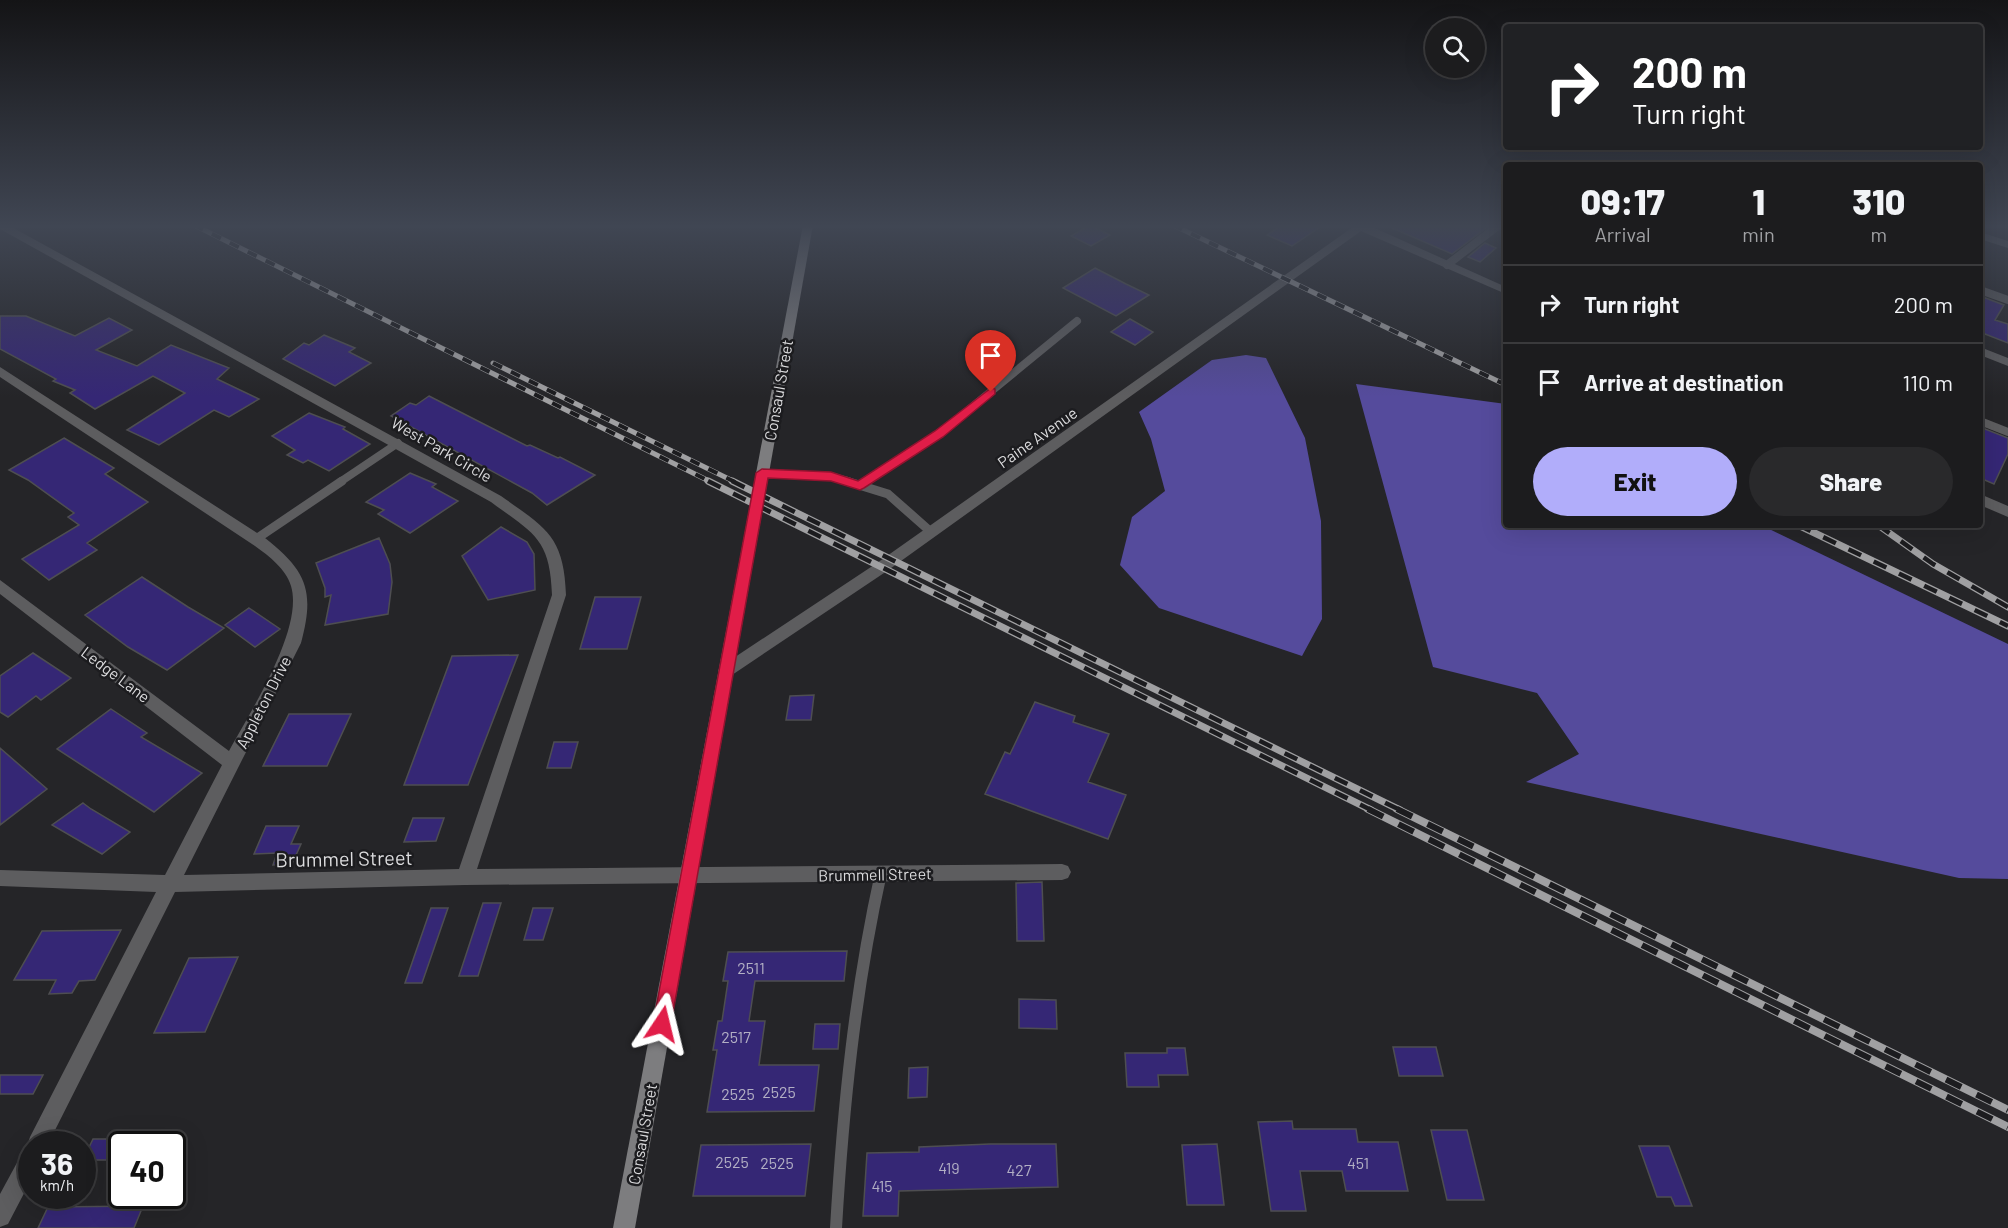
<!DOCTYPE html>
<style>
body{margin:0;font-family:Barlow,sans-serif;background:#29292b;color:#f1f3f6;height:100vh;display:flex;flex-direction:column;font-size:22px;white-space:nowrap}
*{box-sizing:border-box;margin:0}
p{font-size:20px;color:#a0a1a4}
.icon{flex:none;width:33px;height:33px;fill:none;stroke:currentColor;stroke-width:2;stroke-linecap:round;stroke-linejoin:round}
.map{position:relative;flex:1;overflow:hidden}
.panel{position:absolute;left:1503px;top:162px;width:480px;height:366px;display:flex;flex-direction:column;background:#1c1c1e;border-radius:6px;box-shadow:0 6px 24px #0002,0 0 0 2px #3a3a3c}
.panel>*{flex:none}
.guide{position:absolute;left:1503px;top:24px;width:480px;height:126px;border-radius:6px;box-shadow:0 6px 24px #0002,0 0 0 2px #3a3a3c;background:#202124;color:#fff;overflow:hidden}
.buttons{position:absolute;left:1425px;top:18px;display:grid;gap:12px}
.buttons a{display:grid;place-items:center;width:60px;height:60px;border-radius:50%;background:#1c1c1e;box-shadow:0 6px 24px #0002,0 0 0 2px #3a3a3c;font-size:30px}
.speed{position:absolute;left:18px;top:1131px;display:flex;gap:12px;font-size:30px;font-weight:700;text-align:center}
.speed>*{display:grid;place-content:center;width:78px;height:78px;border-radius:50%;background:#1c1c1e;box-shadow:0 6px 24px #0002,0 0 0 2px #3a3a3c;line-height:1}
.speed small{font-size:15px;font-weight:400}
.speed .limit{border:3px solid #111;border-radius:9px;background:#fff;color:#111}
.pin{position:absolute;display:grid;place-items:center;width:51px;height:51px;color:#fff;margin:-62px -26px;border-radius:50% 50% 50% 0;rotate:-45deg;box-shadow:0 0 6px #0007}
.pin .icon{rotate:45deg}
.me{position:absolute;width:66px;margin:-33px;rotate:10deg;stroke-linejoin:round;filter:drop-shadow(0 0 4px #0008)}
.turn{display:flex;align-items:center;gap:21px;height:126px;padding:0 30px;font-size:27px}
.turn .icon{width:78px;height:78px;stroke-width:2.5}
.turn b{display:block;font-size:42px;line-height:51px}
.eta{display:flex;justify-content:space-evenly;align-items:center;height:102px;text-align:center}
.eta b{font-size:36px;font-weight:800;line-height:42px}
.cta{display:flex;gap:12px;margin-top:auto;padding:12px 30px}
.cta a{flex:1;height:69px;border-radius:36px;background:#b1adfa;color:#111;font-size:24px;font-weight:800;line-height:69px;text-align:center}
.cta a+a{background:#29292b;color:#f1f3f6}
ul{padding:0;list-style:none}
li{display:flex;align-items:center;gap:18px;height:78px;padding:0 30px;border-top:2px solid #3a3a3c}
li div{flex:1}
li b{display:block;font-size:22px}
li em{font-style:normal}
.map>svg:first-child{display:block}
.forest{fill:#554b9c}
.building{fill:#352775;stroke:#4e4e51;stroke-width:1.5}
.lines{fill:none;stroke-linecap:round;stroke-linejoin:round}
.lane-far2{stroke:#5d5d5f;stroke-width:8}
.lane-far1{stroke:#5d5d5f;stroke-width:9}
.lane{stroke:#5d5d5f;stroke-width:12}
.street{fill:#5d5d5f;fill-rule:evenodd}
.secondary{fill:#7d7d7f;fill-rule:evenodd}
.rail-far2-casing{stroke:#a0a0a2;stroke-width:5}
.rail-far1-casing{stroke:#a0a0a2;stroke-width:7}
.rail-casing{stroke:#a0a0a2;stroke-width:8}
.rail-far2{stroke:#1c1c1f;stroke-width:4;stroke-dasharray:10;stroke-linecap:butt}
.rail-far1{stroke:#1c1c1f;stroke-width:4.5;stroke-dasharray:14;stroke-linecap:butt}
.rail{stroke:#1c1c1f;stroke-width:6;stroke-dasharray:17;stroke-linecap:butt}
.route{fill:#e11d48;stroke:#92132f;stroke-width:1.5}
.labels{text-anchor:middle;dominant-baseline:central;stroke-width:5;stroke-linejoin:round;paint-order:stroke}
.street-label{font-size:16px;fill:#dcdcde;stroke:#1c1c1f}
.near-number-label{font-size:16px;fill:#b2afc4}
.near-street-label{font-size:20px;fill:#dcdcde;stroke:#1c1c1f}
</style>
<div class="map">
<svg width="2008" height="1228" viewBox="0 0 2008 1228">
<rect width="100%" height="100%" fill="#252528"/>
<path class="forest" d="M 1246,355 L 1266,358 L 1305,438 L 1321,521 L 1322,619 L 1302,656 L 1159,608 L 1120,565 L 1132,517 L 1165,491 L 1151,439 L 1139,412 L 1212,360 Z
M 1356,384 L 1506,404 L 1506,525 L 1761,525 L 2008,644 L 2008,879 L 1959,878 L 1526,782 L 1579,754 L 1537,693 L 1433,667 Z"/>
<path class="building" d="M 1090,225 L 1110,235 L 1091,246 L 1071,236 Z
M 1282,225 L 1323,225 L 1292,246 L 1267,235 Z
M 1385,225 L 1490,225 L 1452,254 Z
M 1485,243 L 1496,248 L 1480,262 L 1468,257 Z
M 1095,268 L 1126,284 L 1149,295 L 1116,316 L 1063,288 Z
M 1980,296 L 2004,305 L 1995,320 L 2008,324 L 2008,343 L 1985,334 L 1980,343 Z
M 0,316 L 26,316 L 75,336 L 109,318 L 132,330 L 96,350 L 137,366 L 171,345 L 229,368 L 217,379 L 259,399 L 229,417 L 214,410 L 159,445 L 127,430 L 185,393 L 153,376 L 95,409 L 70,393 L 75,390 L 53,381 L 56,379 L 0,349 Z
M 1130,319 L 1153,332 L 1135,345 L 1111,332 Z
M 324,335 L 355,348 L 349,352 L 371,363 L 335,386 L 283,359 L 304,343 L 309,345 Z
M 429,396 L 527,446 L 530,445 L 558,458 L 560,457 L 595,475 L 547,505 L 532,493 L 391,416 L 410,403 L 416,405 Z
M 309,413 L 345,427 L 343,429 L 370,444 L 329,471 L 308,460 L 303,463 L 287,455 L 295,450 L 272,436 Z
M 1980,427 L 2008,438 L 2008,454 L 1994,484 L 1980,478 Z
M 64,438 L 114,468 L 105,474 L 148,502 L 87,543 L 97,550 L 49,580 L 22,559 L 79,525 L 68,517 L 74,513 L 28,480 L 9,470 Z
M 410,473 L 436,484 L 432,487 L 458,501 L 410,533 L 378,514 L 384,510 L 366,502 Z
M 501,527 L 527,542 L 534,554 L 535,590 L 488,600 L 462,556 Z
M 379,538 L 390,564 L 392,582 L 388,614 L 325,625 L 331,595 L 325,597 L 325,588 L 316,563 Z
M 142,577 L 188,607 L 224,628 L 167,670 L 128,647 L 85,615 Z
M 595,597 L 641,597 L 627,649 L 580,649 Z
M 249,608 L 280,629 L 255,647 L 225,625 Z
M 33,653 L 71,678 L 41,700 L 36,696 L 8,717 L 0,712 L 0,676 Z
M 518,655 L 468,785 L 404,785 L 452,656 Z
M 814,695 L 811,720 L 786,720 L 790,696 Z
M 1035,702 L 1075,716 L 1073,722 L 1109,734 L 1088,782 L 1126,795 L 1108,839 L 985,794 L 1005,752 L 1010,754 Z
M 111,709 L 147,733 L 141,737 L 202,773 L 154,812 L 57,749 Z
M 289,714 L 351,714 L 327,766 L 263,766 Z
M 554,742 L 578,742 L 571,768 L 547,768 Z
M 0,748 L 47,789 L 0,825 Z
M 83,803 L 91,809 L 130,832 L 102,854 L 52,825 Z
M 413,818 L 444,818 L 436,841 L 404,842 Z
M 266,826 L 299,826 L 291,844 L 301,844 L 292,864 L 273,865 L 277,853 L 254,854 Z
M 1042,882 L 1044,941 L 1017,941 L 1016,883 Z
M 483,903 L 501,903 L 478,976 L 459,976 Z
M 431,908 L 448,908 L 422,983 L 405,983 Z
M 533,908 L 553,908 L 543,940 L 524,940 Z
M 121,930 L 95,980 L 79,981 L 72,993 L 49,994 L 56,980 L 14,980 L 42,931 Z
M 847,951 L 844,981 L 755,981 L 749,1021 L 765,1021 L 759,1065 L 819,1065 L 814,1111 L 707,1112 L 717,1050 L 713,1050 L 718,1021 L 722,1021 L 728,981 L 723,981 L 728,952 Z
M 238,957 L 205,1032 L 154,1033 L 189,958 Z
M 1019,999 L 1056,1000 L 1057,1029 L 1019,1028 Z
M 815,1024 L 840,1024 L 838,1049 L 813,1049 Z
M 1393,1047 L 1436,1047 L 1443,1076 L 1399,1076 Z
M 1167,1048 L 1185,1048 L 1188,1075 L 1158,1075 L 1159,1087 L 1127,1087 L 1125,1053 L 1167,1053 Z
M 928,1067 L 927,1097 L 908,1098 L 909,1068 Z
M 0,1075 L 43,1075 L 33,1094 L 0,1094 Z
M 1292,1121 L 1293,1129 L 1356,1129 L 1358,1142 L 1398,1142 L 1408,1191 L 1346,1191 L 1342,1171 L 1300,1171 L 1306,1211 L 1271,1211 L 1258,1122 Z
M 1431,1130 L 1467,1130 L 1484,1200 L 1447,1200 Z
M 93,1139 L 122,1139 L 122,1160 L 83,1160 Z
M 811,1144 L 805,1196 L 693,1196 L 701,1145 Z
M 990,1144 L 1056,1144 L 1058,1187 L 899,1191 L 898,1216 L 863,1216 L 867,1153 L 919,1152 L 919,1147 Z
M 1217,1144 L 1224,1205 L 1187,1205 L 1182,1145 Z
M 1639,1146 L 1669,1146 L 1692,1206 L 1675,1206 L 1671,1197 L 1657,1197 Z
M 143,1206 L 134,1228 L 38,1228 L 48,1207 Z"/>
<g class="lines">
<path class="lane-far2" d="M 1447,265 L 1499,225
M 1980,290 L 2008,300
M 1980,421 L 2008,432
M 762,473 L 831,476 L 851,482
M 340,482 L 398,443
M 864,482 L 939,434 L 1077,321"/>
<path class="lane-far1" d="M 846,481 L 888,494 L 931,532
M 860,485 L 867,481
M 256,539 L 342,481"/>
<path class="lane" d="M 836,1228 C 843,1108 855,990 881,873"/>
<path class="street" d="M 0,225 L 8,225 L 501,496 C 546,528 564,536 566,595 L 477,869 L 1062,864 L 1068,866 L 1071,872 L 1068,878 L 1062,880 L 465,885 L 175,892 L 48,1144 L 32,1144 L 32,1178 L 8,1224 L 0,1227 L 0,1194 L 25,1148 L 27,1146 L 30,1137 L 156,892 L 0,886 L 0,870 L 165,875 L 222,765 L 0,594 L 0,580 L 229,751 C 250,712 304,629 291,586 C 286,569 269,556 255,546 L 0,377 L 0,367 L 265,538 C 307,571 315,591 301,643 L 184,875 L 459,869 L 552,595 C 550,538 534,534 491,502 L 0,229 Z
M 1351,225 L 1368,225 L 1506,287 L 1506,294 L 1361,231 L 887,571 L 732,675 L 720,675 L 718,671 L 720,667 L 877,563 L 1353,227 Z
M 1980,232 L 2008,241 L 2008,248 L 1980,239 Z
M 1980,347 L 2008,358 L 2008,366 L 1980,355 Z
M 1980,494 L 2008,506 L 2008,517 L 1980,505 Z"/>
<path class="secondary" d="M 803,225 L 813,225 L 635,1228 L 613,1228 Z"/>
<defs>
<path id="rail-far2" d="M 194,225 L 711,482
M 1173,225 L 1506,385
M 493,363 L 735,482"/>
<path id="rail-far1" d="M 708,481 L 1371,810
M 732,481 L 1400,810
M 1798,525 L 2008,626
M 1878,525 L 1933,564 L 2008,607"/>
<path id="rail" d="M 1368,809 L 2008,1127
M 1397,809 L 2008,1110"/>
</defs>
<use href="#rail-far2" class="rail-far2-casing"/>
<use href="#rail-far1" class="rail-far1-casing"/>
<use href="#rail" class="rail-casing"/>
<use href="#rail-far2" class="rail-far2"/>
<use href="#rail-far1" class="rail-far1"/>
<use href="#rail" class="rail"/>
</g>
<linearGradient id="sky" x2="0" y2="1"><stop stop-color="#141416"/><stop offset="0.57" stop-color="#404653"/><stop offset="1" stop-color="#404653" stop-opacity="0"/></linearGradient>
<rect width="2008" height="397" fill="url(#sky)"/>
<path class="route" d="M 991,388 L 995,389 L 995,394 L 943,437 L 864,488 L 860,490 L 831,481 L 768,478 L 671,1024 L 668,1030 L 662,1033 L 655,1030 L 653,1024 L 756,473 L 762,469 L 831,472 L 858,481 L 935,431 Z"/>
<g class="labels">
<g class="street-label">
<text transform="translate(778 390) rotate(-80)">Consaul Street</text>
<text transform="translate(1037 437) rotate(-35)">Paine Avenue</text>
<text transform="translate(442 449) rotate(30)">West Park Circle</text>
<text transform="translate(116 674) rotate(37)">Ledge Lane</text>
<text transform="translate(263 702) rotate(-63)">Appleton Drive</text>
<text transform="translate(875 874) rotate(-1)">Brummell Street</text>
<text transform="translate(642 1134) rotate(-80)">Consaul Street</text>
</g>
<g class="near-number-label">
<text x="751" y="967">2511</text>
<text x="736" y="1036">2517</text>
<text x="779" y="1091">2525</text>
<text x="738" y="1093">2525</text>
<text x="732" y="1161">2525</text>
<text x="777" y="1162">2525</text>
<text x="1358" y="1162">451</text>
<text x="949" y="1167">419</text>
<text x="1019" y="1169">427</text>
<text x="882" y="1185">415</text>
</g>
<g class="near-street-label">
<text transform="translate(344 858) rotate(-1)">Brummel Street</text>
</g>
</g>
</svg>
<div class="buttons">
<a><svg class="icon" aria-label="search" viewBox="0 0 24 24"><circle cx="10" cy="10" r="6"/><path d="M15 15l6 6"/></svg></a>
</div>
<div class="speed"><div>36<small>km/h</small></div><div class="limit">40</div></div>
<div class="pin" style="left:991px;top:392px;background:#d93025"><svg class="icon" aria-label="arrive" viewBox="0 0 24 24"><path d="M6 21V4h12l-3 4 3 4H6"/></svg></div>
<svg class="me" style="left:662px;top:1024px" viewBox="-20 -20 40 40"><path d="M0-17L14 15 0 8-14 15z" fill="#e11d48" stroke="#fff" stroke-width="4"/></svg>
<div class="guide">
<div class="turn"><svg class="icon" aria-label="right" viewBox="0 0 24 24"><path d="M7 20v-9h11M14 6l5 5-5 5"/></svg><div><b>200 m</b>Turn right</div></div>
</div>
<section class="panel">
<div class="eta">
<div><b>09:17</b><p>Arrival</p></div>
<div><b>1</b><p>min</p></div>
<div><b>310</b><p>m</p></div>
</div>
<ul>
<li><svg class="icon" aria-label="right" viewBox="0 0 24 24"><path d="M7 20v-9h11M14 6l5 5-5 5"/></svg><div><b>Turn right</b></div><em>200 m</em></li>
<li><svg class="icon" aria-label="arrive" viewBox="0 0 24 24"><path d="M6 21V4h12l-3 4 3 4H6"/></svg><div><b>Arrive at destination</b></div><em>110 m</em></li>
</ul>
<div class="cta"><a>Exit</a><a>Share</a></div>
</section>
</div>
